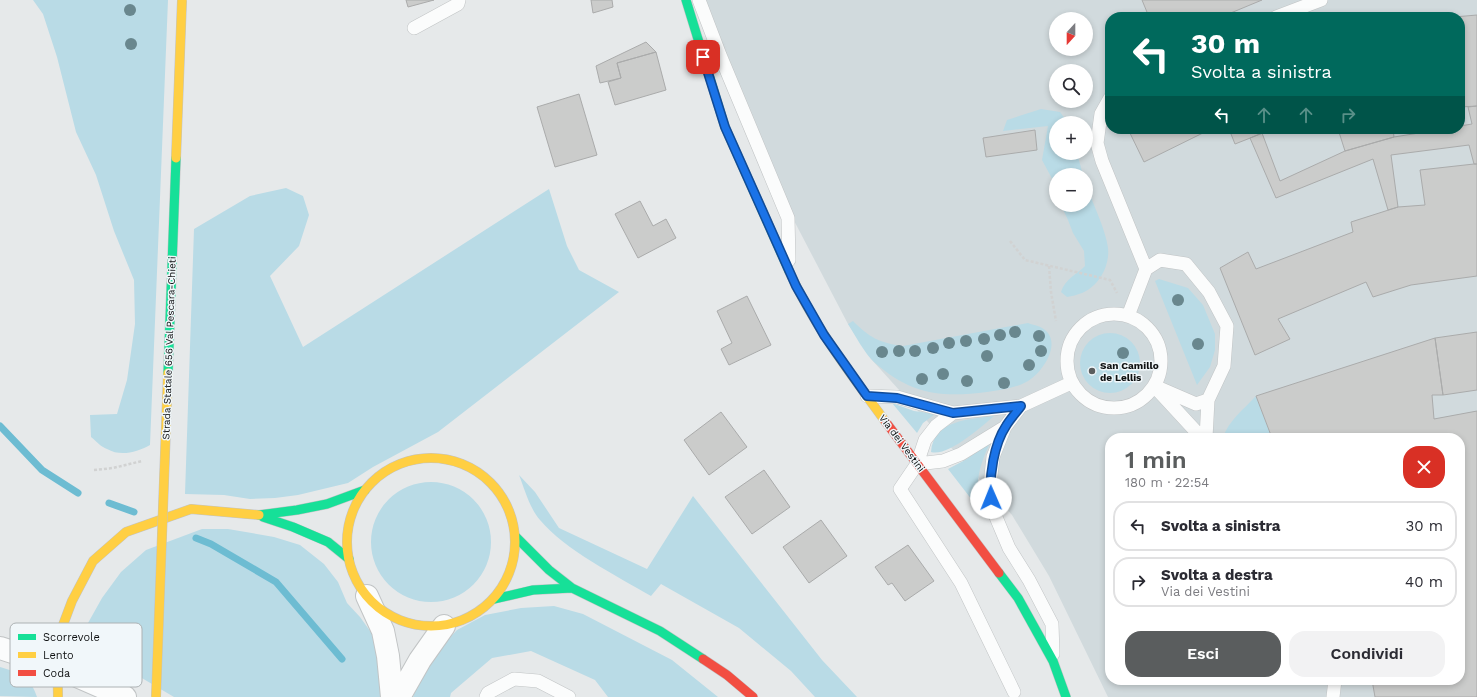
<!DOCTYPE html>
<html lang="it">
<meta charset="utf-8">
<style>
body{margin:0;font-family:"Work Sans",sans-serif;background:#f2f2f3;color:#2b2b33;height:100vh;display:flex;flex-direction:column;font-size:15px;white-space:nowrap}
*{box-sizing:border-box;margin:0}
p{font-size:13px;color:#7c7c81}
.icon{flex:none;width:22px;height:22px;fill:none;stroke:currentColor;stroke-width:2;stroke-linecap:round;stroke-linejoin:round}
.map{position:relative;flex:1;overflow:hidden}
.drawer{position:absolute;left:1105px;top:433px;width:360px;height:252px;display:flex;flex-direction:column;background:#fff;border-radius:16px;box-shadow:0 2px 6px #0003}
.drawer>*{flex:none}
.guide{position:absolute;left:1105px;top:12px;width:360px;height:122px;border-radius:16px;box-shadow:0 2px 6px #0003;background:#00695c;color:#fff;overflow:hidden}
.needle{width:26px;rotate:201deg}
.buttons{position:absolute;left:1049px;top:12px;display:grid;gap:8px}
.buttons a{display:grid;place-items:center;width:44px;height:44px;border-radius:50%;background:#fff;box-shadow:0 2px 6px #0003;font-size:20px}
.pin{position:absolute;display:grid;place-items:center;width:34px;height:34px;color:#fff;margin:-17px;border-radius:8px;box-shadow:0 2px 6px #0006}
.me{position:absolute;width:44px;margin:-22px;rotate:359deg;stroke-linejoin:round;filter:drop-shadow(0 0 3px #0008)}
.turn{display:flex;align-items:center;gap:14px;height:84px;padding:0 20px;font-size:18px}
.turn .icon{width:52px;height:52px;stroke-width:2.5}
.turn b{display:block;font-size:28px;line-height:34px}
.lanes{display:flex;align-items:center;height:38px;padding:0 20px;background:#0003;justify-content:center;gap:20px;direction:ltr}
.lanes .off{opacity:.35}
.round{display:grid;place-items:center;flex:none;width:42px;height:42px;border-radius:16px;background:#f2f2f3}
.head{display:flex;align-items:center;justify-content:space-between;height:68px;padding:0 20px}
h1{font-size:24px;font-weight:600;line-height:30px;color:#5a5d5e}
.cta{display:flex;gap:8px;margin-top:auto;padding:8px 20px}
.cta a{flex:1;height:46px;border-radius:16px;background:#5a5d5e;color:#fff;font-size:16px;font-weight:600;line-height:46px;text-align:center}
.cta a+a{background:#f2f2f3;color:#2b2b33}
ul{padding:0;list-style:none}
li{display:flex;align-items:center;gap:12px;height:50px;margin:0 8px 6px;padding:0 12px;border:2px solid #e1e1e2;border-radius:16px}
li div{flex:1}
li b{display:block;font-size:15px}
li em{font-style:normal}
.map>svg:first-child{display:block}
.built{fill:#d1dadd;fill-rule:evenodd}
.green{fill:#b9dbe6}
.lines{fill:none;stroke-linecap:round;stroke-linejoin:round}
.stream{stroke:#6dbcd2;stroke-width:7}
.building{fill:#cbcccb;stroke:#aaabab}
.lane-casing{stroke:#c1c4c5;stroke-width:14}
.street-casing{stroke:#c1c4c5;stroke-width:24}
.fast-casing{stroke:#c2c3c4;stroke-width:10}
.slow-casing{stroke:#c2c3c4;stroke-width:10}
.jam-casing{stroke:#c2c3c4;stroke-width:10}
.path{stroke:#d1d2d2;stroke-width:2.5;stroke-dasharray:3 2;stroke-linecap:butt}
.lane{stroke:#fbfcfc;stroke-width:13}
.street{stroke:#fbfcfc;stroke-width:22}
.fast{stroke:#16e098;stroke-width:9}
.slow{stroke:#ffcf43;stroke-width:9}
.jam{stroke:#f24e42;stroke-width:9}
.fast-bridge-casing{stroke:#c2c3c4;stroke-width:10;stroke-linecap:butt}
.slow-bridge-casing{stroke:#c2c3c4;stroke-width:10;stroke-linecap:butt}
.fast-bridge{stroke:#16e098;stroke-width:9}
.slow-bridge{stroke:#ffcf43;stroke-width:9}
.tree{fill:#69878e}
.route-casing{stroke:#114b97;stroke-width:10}
.route{stroke:#1a73e8;stroke-width:7}
.poi-dot{fill:#5a5d5e;stroke:#f1f7fa;stroke-width:1.5}
.labels{text-anchor:middle;dominant-baseline:central;stroke-width:3;stroke-linejoin:round;paint-order:stroke}
.street-label{font-size:10px;fill:#0f1112;stroke:#f1f7fa}
.poi-label{font-size:10px;font-weight:bold;fill:#0f1112;stroke:#f1f7fa;text-anchor:start}
.key{fill:#f1f7fa;stroke:#adb2b4;stroke-width:1}
.key-label{font-size:11px;fill:#0f1112}
</style>
<div class="map">
<svg width="1477" height="697" viewBox="0 0 1477 697">
<rect width="100%" height="100%" fill="#e6e9ea"/>
<path class="built" d="M 696,0 L 1477,0 L 1477,697 L 1108,697 L 1049,576 L 1012,515 L 872,360 L 848,324 L 742,121 ZM 1110,17 L 1460,17 L 1460,129 L 1110,129 ZM 1056,19 L 1086,19 L 1086,49 L 1056,49 ZM 1056,71 L 1086,71 L 1086,101 L 1056,101 ZM 1056,123 L 1086,123 L 1086,153 L 1056,153 ZM 1056,175 L 1086,175 L 1086,205 L 1056,205 ZM 1110,438 L 1460,438 L 1460,680 L 1110,680 Z"/>
<path class="green" d="M 33,0 L 168,0 L 150,445 C 137,452 121,457 107,449 C 101,447 96,441 91,437 L 90,415 L 117,414 L 127,380 L 135,324 L 134,280 L 114,231 L 96,175 L 76,132 L 57,57 L 43,14 Z
M 1041,109 L 1060,112 L 1068,123 L 1056,123 L 1056,153 L 1077,153 L 1083,175 L 1056,175 L 1056,186 L 1042,160 L 1048,126 L 1003,131 L 1007,120 Z
M 1086,184 C 1092,202 1106,230 1108,248 C 1110,266 1099,286 1082,293 C 1077,295 1072,296 1067,297 L 1061,292 C 1065,279 1076,275 1085,266 L 1084,251 L 1073,233 L 1068,220 L 1061,205 L 1086,205 Z
M 286,188 L 303,196 L 309,215 L 299,246 L 270,276 L 303,347 L 549,189 L 567,246 L 579,270 L 619,292 L 438,432 L 373,467 L 348,483 L 298,495 L 275,498 L 250,499 L 224,495 L 185,494 L 194,229 L 250,196 Z
M 1159,279 L 1188,288 L 1203,305 L 1215,334 L 1215,350 L 1210,367 L 1197,385 L 1155,281 Z
M 853,321 C 869,337 879,343 903,346 L 1028,323 C 1033,325 1041,326 1045,330 C 1062,344 1042,373 1028,381 C 1016,388 1001,390 987,392 C 940,398 910,394 874,362 C 865,354 855,335 848,324 Z
M1080 363a30 30 0 1 1 60 0a30 30 0 1 1-60 0Z
M 1256,396 L 1272,438 L 1223,438 C 1228,421 1244,409 1256,396 Z
M 892,403 L 914,411 L 935,414 L 923,423 L 917,433 Z
M 994,416 C 981,427 948,457 931,452 C 933,420 970,419 994,416 Z
M 991,441 C 977,470 973,487 986,518 L 948,469 L 967,459 Z
M 519,475 L 535,492 L 559,528 L 647,569 L 693,496 L 822,660 L 857,697 L 815,697 L 791,671 L 739,628 L 661,584 L 651,596 C 617,576 565,550 540,520 C 529,507 525,490 519,475 Z
M371 542a60 60 0 1 1 120 0a60 60 0 1 1-120 0Z
M 202,529 L 228,529 L 274,537 L 300,545 L 324,564 L 338,582 L 347,603 L 360,617 L 373,635 L 380,652 L 381,697 L 174,697 L 135,674 L 83,660 L 82,645 L 88,623 L 102,598 L 121,572 L 146,550 Z
M 554,606 L 583,614 L 672,660 L 718,697 L 608,697 L 595,680 L 531,651 L 492,658 L 451,693 L 450,697 L 413,697 L 420,676 L 441,647 L 457,630 L 485,615 L 521,608 Z
M 0,667 C 18,672 31,677 37,697 L 0,696 Z"/>
<g class="lines">
<path class="stream" d="M 0,426 L 42,470 L 78,493
M 109,503 L 134,512
M 196,538 L 211,544 L 276,582 L 342,659"/>
</g>
<path class="building" d="M 406,0 L 434,0 L 408,7 Z
M 591,0 L 612,0 L 613,7 L 593,13 Z
M 1142,0 L 1262,0 L 1221,17 L 1149,17 Z
M 1477,15 L 1477,106 L 1460,107 L 1460,17 L 1454,17 Z
M 646,42 L 656,52 L 617,63 L 621,78 L 600,83 L 596,66 Z
M 656,52 L 666,90 L 615,105 L 608,82 L 621,78 L 617,63 Z
M 579,94 L 597,155 L 555,167 L 537,107 Z
M 1477,106 L 1477,164 L 1474,164 L 1469,145 L 1391,155 L 1398,207 L 1388,210 L 1373,159 L 1276,198 L 1250,138 L 1262,133 L 1280,181 L 1345,151 L 1394,137 L 1444,129 L 1460,129 L 1460,126 L 1472,124 L 1468,107 Z
M 1128,129 L 1211,129 L 1144,162 Z
M 1229,129 L 1267,129 L 1268,131 L 1235,144 Z
M 1338,129 L 1393,129 L 1394,137 L 1345,151 Z
M 1035,130 L 1037,150 L 986,157 L 983,138 Z
M 1474,164 L 1477,164 L 1477,276 L 1411,285 L 1373,297 L 1366,282 L 1278,319 L 1290,339 L 1255,355 L 1220,268 L 1248,252 L 1256,269 L 1353,232 L 1351,222 L 1398,207 L 1425,205 L 1420,170 Z
M 640,201 L 653,226 L 666,219 L 676,238 L 638,258 L 615,214 Z
M 747,296 L 771,345 L 729,365 L 721,349 L 732,343 L 717,311 Z
M 1477,332 L 1477,390 L 1443,395 L 1435,338 Z
M 1435,338 L 1443,395 L 1432,395 L 1434,419 L 1477,411 L 1477,697 L 1375,697 L 1372,680 L 1460,680 L 1460,438 L 1272,438 L 1256,396 Z
M 721,412 L 747,447 L 709,475 L 684,440 Z
M 764,470 L 790,507 L 752,534 L 725,497 Z
M 821,520 L 847,556 L 809,583 L 783,547 Z
M 908,545 L 934,581 L 905,601 L 892,583 L 888,585 L 875,567 Z"/>
<g class="lines">
<defs>
<path id="lane" d="M 699,0 L 720,55 L 788,218 L 789,260
M 1276,17 L 1321,0
M 414,28 L 458,4 L 459,0
M 1110,98 L 1101,114 L 1097,143 L 1102,161 L 1146,269
M1067 361a47 47 0 1 1 94 0a47 47 0 1 1-94 0Z
M 1128,316 L 1146,269 L 1160,260 L 1186,264 L 1209,292 L 1227,326 L 1224,366 L 1208,400 L 1206,438
M 1154,386 L 1202,438
M 1159,388 L 1196,404 L 1208,400
M 867,396 L 897,397 L 953,413 L 1021,406 L 1071,383
M 1021,406 L 1005,427 L 993,457 L 990,485 L 993,510 L 1009,548 L 1029,580 L 1052,624 L 1053,654
M 953,413 L 936,426 L 925,440 L 917,464 L 900,489 L 961,583 L 1014,692
M 917,464 L 943,461 L 961,454 L 1005,427
M 486,697 L 488,693 L 514,679 L 538,681 L 569,697
M 1333,697 L 1335,680"/>
<path id="street" d="M 367,596 L 383,631 L 388,656 L 392,697
M 0,648 L 37,660
M 79,677 L 125,697
M 399,697 L 420,660 L 444,626"/>
<path id="fast" d="M 686,0 L 725,127 L 789,271
M 259,515 L 297,510 L 327,504 L 365,490
M 263,517 L 293,527 L 328,542 L 349,559
M 516,537 L 549,570 L 572,588 L 660,631 L 703,659
M 999,573 L 1018,598 L 1053,661 L 1066,697
M 494,599 L 533,590 L 572,588"/>
<path id="slow" d="M 789,271 C 814,326 850,373 885,421
M347 542a84 84 0 1 1 168 0a84 84 0 1 1-168 0Z
M 58,697 L 57,641 L 72,601 L 93,561 L 126,532 L 191,509 L 259,515"/>
<path id="jam" d="M 885,421 L 999,573
M 703,659 L 727,675 L 753,697"/>
</defs>
<use href="#lane" class="lane-casing"/>
<use href="#street" class="street-casing"/>
<use href="#fast" class="fast-casing"/>
<use href="#slow" class="slow-casing"/>
<use href="#jam" class="jam-casing"/>
<path class="path" d="M 1010,241 L 1025,260 L 1110,280 L 1117,293
M 1049,266 L 1051,292 L 1056,321
M 94,470 L 113,468 L 142,461"/>
<use href="#lane" class="lane"/>
<use href="#street" class="street"/>
<use href="#fast" class="fast"/>
<use href="#slow" class="slow"/>
<use href="#jam" class="jam"/>
<defs>
<path id="fast-bridge" d="M 168,373 L 176,158"/>
<path id="slow-bridge" d="M 176,158 L 182,0
M 156,697 L 168,373"/>
</defs>
<use href="#fast-bridge" class="fast-bridge-casing"/>
<use href="#slow-bridge" class="slow-bridge-casing"/>
<use href="#fast-bridge" class="fast-bridge"/>
<use href="#slow-bridge" class="slow-bridge"/>
</g>
<g class="tree">
<circle cx="130" cy="10" r="6"/>
<circle cx="131" cy="44" r="6"/>
<circle cx="1178" cy="300" r="6"/>
<circle cx="1015" cy="332" r="6"/>
<circle cx="1000" cy="335" r="6"/>
<circle cx="1039" cy="336" r="6"/>
<circle cx="984" cy="339" r="6"/>
<circle cx="966" cy="341" r="6"/>
<circle cx="949" cy="343" r="6"/>
<circle cx="1198" cy="344" r="6"/>
<circle cx="933" cy="348" r="6"/>
<circle cx="899" cy="351" r="6"/>
<circle cx="915" cy="351" r="6"/>
<circle cx="1041" cy="351" r="6"/>
<circle cx="882" cy="352" r="6"/>
<circle cx="1123" cy="353" r="6"/>
<circle cx="987" cy="356" r="6"/>
<circle cx="1029" cy="365" r="6"/>
<circle cx="943" cy="374" r="6"/>
<circle cx="922" cy="379" r="6"/>
<circle cx="967" cy="381" r="6"/>
<circle cx="1004" cy="383" r="6"/>
</g>
<g class="lines">
<defs>
<path id="route" d="M 703,57 L 725,127 L 796,286 L 824,335 L 867,396 L 897,398 L 953,413 L 1021,406 C 1016,413 1010,419 1006,426 C 994,444 989,476 991,498"/>
</defs>
<use href="#route" class="route-casing"/>
<use href="#route" class="route"/>
</g>
<circle class="poi-dot" cx="1092" cy="371" r="4"/>
<g class="labels">
<g class="street-label">
<text transform="translate(169 348) rotate(-88)">Strada Statale 656 Val Pescara-Chieti</text>
<text transform="translate(902 443) rotate(53)">Via dei Vestini</text>
</g>
<g class="poi-label">
<text x="1100" y="365">San Camillo<tspan x="1100" dy="12">de Lellis</tspan></text>
</g>
</g>
<rect x="10" y="623" width="132" height="64" rx="6" class="key"/>
<rect x="18" y="634" width="18" height="6" fill="#16e098"/>
<rect x="18" y="652" width="18" height="6" fill="#ffcf43"/>
<rect x="18" y="670" width="18" height="6" fill="#f24e42"/>
<g class="key-label">
<text x="43" y="641">Scorrevole</text>
<text x="43" y="659">Lento</text>
<text x="43" y="677">Coda</text>
</g>
</svg>
<div class="buttons">
<a><svg class="needle" viewBox="-14 -14 28 28"><path d="M0-13l5 13h-10z" fill="#e53935"/><path d="M0 13l5-13h-10z" fill="#7c7c81"/></svg></a>
<a><svg class="icon" aria-label="search" viewBox="0 0 24 24"><circle cx="10" cy="10" r="6"/><path d="M15 15l6 6"/></svg></a>
<a>+</a>
<a>−</a>
</div>
<div class="pin" style="left:703px;top:57px;background:#d93025"><svg class="icon" aria-label="arrive" viewBox="0 0 24 24"><path d="M6 21V4h12l-3 4 3 4H6"/></svg></div>
<svg class="me" style="left:991px;top:498px" viewBox="-20 -20 40 40"><circle r="19" fill="#fff"/><path d="M0-13L10 11 0 6-10 11z" fill="#1a73e8"/></svg>
<div class="guide">
<div class="turn"><svg class="icon" aria-label="left" viewBox="0 0 24 24"><path d="M17 20v-9H6M10 6l-5 5 5 5"/></svg><div><b>30 m</b>Svolta a sinistra</div></div>
<div class="lanes"><svg class="icon" aria-label="left" viewBox="0 0 24 24"><path d="M17 20v-9H6M10 6l-5 5 5 5"/></svg><svg class="icon off" aria-label="ahead" viewBox="0 0 24 24"><path d="M12 20V5M6 11l6-6 6 6"/></svg><svg class="icon off" aria-label="ahead" viewBox="0 0 24 24"><path d="M12 20V5M6 11l6-6 6 6"/></svg><svg class="icon off" aria-label="right" viewBox="0 0 24 24"><path d="M7 20v-9h11M14 6l5 5-5 5"/></svg></div>
</div>
<section class="drawer">
<div class="head"><div><h1>1 min</h1><p>180 m · 22:54</p></div><a class="round" style="background:#d93025;color:#fff"><svg class="icon" aria-label="close" viewBox="0 0 24 24"><path d="M6 6l12 12M18 6L6 18"/></svg></a></div>
<ul>
<li><svg class="icon" aria-label="left" viewBox="0 0 24 24"><path d="M17 20v-9H6M10 6l-5 5 5 5"/></svg><div><b>Svolta a sinistra</b></div><em>30 m</em></li>
<li><svg class="icon" aria-label="right" viewBox="0 0 24 24"><path d="M7 20v-9h11M14 6l5 5-5 5"/></svg><div><b>Svolta a destra</b><p>Via dei Vestini</p></div><em>40 m</em></li>
</ul>
<div class="cta"><a>Esci</a><a>Condividi</a></div>
</section>
</div>
